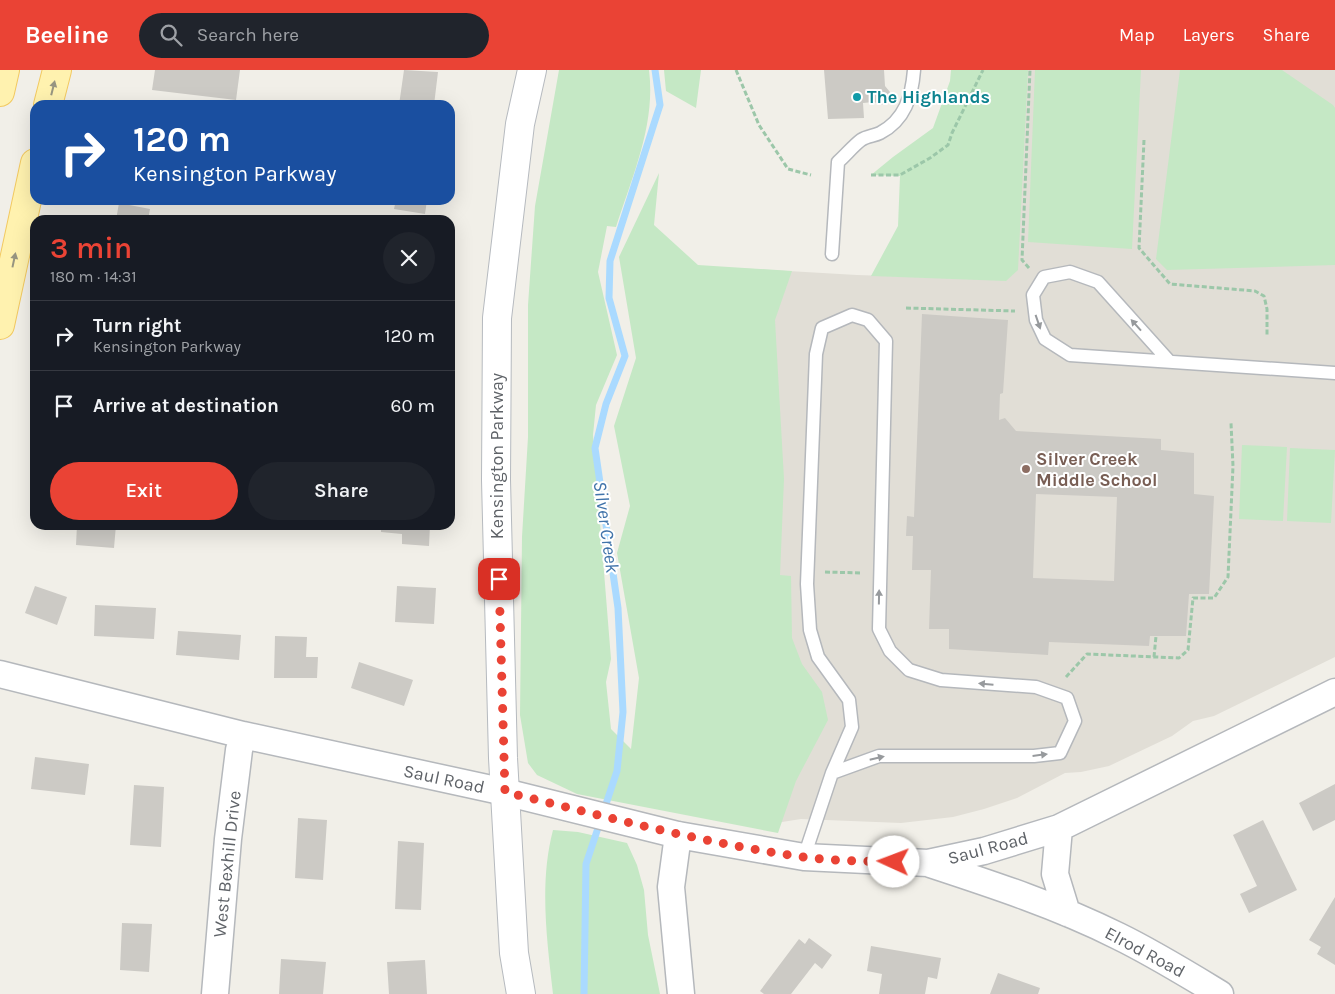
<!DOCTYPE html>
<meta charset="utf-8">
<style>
body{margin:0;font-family:Karla,sans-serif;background:#20242c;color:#f1f3f6;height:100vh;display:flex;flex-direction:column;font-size:19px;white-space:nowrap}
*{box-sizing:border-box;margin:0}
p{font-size:16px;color:#9ea1a6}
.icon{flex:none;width:28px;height:28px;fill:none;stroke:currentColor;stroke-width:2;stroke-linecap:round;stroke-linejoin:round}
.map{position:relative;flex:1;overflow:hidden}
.side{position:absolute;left:30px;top:145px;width:425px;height:315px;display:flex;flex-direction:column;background:#171b24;border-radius:15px;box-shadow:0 5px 20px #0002}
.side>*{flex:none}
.top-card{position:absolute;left:30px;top:30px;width:425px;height:105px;border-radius:15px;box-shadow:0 5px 20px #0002;background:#1a4fa0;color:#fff;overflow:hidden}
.pin{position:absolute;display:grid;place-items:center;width:42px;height:42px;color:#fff;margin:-21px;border-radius:10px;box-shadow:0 2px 8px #0006}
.me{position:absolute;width:55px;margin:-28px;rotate:272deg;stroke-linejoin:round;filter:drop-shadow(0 0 4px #0008)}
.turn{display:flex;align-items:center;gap:18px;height:105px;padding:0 20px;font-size:22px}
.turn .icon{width:65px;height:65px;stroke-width:2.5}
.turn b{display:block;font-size:35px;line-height:42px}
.round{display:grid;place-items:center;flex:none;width:52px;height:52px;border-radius:26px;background:#20242c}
.headline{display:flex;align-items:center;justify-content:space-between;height:85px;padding:0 20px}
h1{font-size:30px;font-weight:600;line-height:38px;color:#ea4335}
.button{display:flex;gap:10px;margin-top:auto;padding:10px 20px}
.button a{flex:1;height:58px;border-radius:30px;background:#ea4335;color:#fff;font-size:20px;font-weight:600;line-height:58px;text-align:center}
.button a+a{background:#20242c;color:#f1f3f6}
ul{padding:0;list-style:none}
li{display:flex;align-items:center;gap:15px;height:70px;padding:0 20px;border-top:1px solid #363941}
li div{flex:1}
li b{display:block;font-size:19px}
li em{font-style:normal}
header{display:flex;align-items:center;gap:30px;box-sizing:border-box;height:70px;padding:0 25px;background:#ea4335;color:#fff}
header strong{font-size:24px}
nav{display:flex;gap:28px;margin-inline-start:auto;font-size:18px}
.search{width:350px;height:45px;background:#20242c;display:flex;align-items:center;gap:12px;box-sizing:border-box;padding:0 18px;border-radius:28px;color:#9ea1a6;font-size:19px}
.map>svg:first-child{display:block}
.education{fill:#e1ded6}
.green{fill:#c5e8c5}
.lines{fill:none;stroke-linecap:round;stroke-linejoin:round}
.stream{stroke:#aadaff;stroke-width:7}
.building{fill:#cccac5;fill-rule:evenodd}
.lane-casing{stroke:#b5b8bc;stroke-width:15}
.street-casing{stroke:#b5b8bc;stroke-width:29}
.secondary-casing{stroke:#b6babf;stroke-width:30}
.primary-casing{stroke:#f2c960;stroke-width:30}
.path{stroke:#9cc7a9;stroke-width:3;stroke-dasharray:5 2.5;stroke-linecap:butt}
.lane{stroke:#fff;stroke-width:12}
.street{stroke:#fff;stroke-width:26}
.secondary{stroke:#fff;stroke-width:28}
.primary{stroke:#fff2af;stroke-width:28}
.oneway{fill:#979581}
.oneway2{fill:#979a9d}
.route{stroke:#ea4335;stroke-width:9;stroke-dasharray:0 16.2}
.culture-dot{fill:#0f9aa8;stroke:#fff;stroke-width:2}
.education-dot{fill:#8d6e63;stroke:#fff;stroke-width:2}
.labels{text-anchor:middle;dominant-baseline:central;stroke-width:4;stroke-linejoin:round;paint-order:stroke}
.culture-label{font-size:18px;font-weight:bold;fill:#0d838f;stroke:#fff;text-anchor:start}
.street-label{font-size:18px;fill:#5f6368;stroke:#fff}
.education-label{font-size:18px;font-weight:bold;fill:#785e54;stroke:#fff;text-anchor:start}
.water-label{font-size:19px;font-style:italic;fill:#4174aa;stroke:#fff}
</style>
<header>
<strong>Beeline</strong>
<div class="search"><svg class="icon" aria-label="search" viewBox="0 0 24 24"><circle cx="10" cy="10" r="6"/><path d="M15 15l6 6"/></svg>Search here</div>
<nav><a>Map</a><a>Layers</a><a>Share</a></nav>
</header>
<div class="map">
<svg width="1335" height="924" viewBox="0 0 1335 924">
<rect width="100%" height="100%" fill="#f1efe8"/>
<path class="education" d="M 1021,0 L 1335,0 L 1335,587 L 1214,646 L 1193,651 L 1172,666 L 1109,696 L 1081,702 L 1065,703 L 1017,728 L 984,739 L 953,747 L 901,753 L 801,749 L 782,752 L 682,740 L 737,198 L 857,205 L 1006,210 Z"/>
<path class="green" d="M 559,0 L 649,0 C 656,54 632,107 616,157 L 607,156 L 598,202 L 617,285 L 596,335 L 593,365 L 611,589 L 606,612 L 611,659 L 631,679 L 639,608 L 617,483 L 630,436 L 614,356 L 636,288 L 619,187 L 659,103 L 654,155 L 698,195 L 792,201 L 775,250 L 784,409 L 780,505 L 791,506 L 792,568 L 802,594 L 822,622 L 828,650 L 796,711 L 778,763 L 577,724 L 537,705 L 528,693 L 520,645 L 522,467 L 528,367 L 528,235 L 535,136 Z
M 664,0 L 701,0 L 696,38 L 666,21 Z
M 951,0 L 1028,0 L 1018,200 L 1006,211 L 871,206 L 898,156 L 900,106 L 871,105 L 893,87 L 933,58 L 950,11 Z
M 1035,0 L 1141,0 L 1132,179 L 1028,172 Z
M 1180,0 L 1282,0 L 1333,35 L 1335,38 L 1335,195 L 1167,200 L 1156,189 Z
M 1242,375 L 1287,377 L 1283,451 L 1239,449 Z
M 1290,378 L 1335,380 L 1331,453 L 1287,451 Z
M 553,760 L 578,762 L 627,773 L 637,795 L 644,820 L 648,865 L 660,924 L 553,924 C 547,870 539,813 553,760 Z"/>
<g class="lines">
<path class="stream" d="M 584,924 L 586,794 L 617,701 L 623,642 L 618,538 L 595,378 L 606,334 L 625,286 L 609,228 L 610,191 L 660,35 L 655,0"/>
</g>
<path class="building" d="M 155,0 L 240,0 L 236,30 L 152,20 Z
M 404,0 L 438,2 L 434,35 L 399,35 Z
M 824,0 L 884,0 L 885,16 L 890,22 L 887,33 L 881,35 L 874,32 L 863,33 L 864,48 L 828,49 Z
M 396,130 L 427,130 L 425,144 L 394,139 Z
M 119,133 L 150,139 L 148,150 L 116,150 Z
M 922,244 L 1008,250 L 1003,323 L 1000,324 L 999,350 L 1005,348 L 1016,361 L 1161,369 L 1161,380 L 1194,383 L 1194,424 L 1214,426 L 1209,524 L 1189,524 L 1186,566 L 1150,566 L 1149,576 L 1049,572 L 1048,585 L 949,579 L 949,559 L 929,559 L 931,500 L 912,500 L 913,466 L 906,466 L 907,446 L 914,447 ZM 1036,424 L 1117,427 L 1114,511 L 1033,508 Z
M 77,455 L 116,455 L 114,478 L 76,475 Z
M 381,455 L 430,455 L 429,476 L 402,474 L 402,464 L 381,462 Z
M 35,516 L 67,527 L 57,555 L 25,543 Z
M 397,516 L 436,518 L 434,554 L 395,552 Z
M 95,535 L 156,538 L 154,569 L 94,566 Z
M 178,561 L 241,565 L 239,590 L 176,585 Z
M 275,566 L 307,567 L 306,587 L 318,587 L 317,608 L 274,608 Z
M 359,592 L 413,610 L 404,636 L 351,618 Z
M 35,687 L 89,694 L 85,725 L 31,719 Z
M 1335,714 L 1335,750 L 1313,761 L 1299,733 Z
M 134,715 L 164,717 L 161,777 L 130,775 Z
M 298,748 L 327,750 L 323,810 L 295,808 Z
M 1263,750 L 1297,820 L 1249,843 L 1240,824 L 1257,816 L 1233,765 Z
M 398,771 L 424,773 L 421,840 L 395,839 Z
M 1335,827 L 1335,895 L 1317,884 L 1321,877 L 1309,870 Z
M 122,853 L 152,854 L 149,902 L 120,900 Z
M 809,868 L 832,885 L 822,899 L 815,893 L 791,924 L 764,924 L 760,921 L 799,869 L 805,874 Z
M 871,876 L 941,888 L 937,909 L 928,907 L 925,924 L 879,924 L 882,904 L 867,901 Z
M 281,889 L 326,892 L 323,924 L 279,924 Z
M 425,890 L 427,924 L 389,924 L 387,892 Z
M 998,903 L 1040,918 L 1038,924 L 990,924 Z"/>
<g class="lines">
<defs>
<path id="lane" d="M 832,184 L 838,92 C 846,85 853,76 861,70 C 867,66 874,66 880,63 C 905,50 912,26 914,0
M 1169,291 L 1098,212 L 1070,202 L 1044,207 L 1033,225 L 1036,250 L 1045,269 L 1070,285 L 1335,303
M 804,787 L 832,703 L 852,657 L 849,630 L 818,587 L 810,560 L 807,514 L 816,284 L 822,258 L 852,245 L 868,250 L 886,271 L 879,559 L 890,581 L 909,600 L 941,610 L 1036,617 L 1067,628 L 1075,651 L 1060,683 L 1034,686 L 879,686 L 832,703"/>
<path id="street" d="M 0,604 L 243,665 L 505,722 L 678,765 L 804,787 L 928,793 L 984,781 L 1059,758 L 1335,622
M 1059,758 L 1055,804 L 1067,843
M 678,765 L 671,817 L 681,924
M 930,794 C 994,815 1058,836 1118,866 C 1153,883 1187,904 1220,924
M 215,924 L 228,769 L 239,680 L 243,665"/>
<path id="secondary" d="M 521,924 L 514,883 L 503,688 L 496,410 L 497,248 L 520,54 L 532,0"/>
<path id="primary" d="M 0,22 L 5,0
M 48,35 L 57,0
M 0,255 L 35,93"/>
</defs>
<use href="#lane" class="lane-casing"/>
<use href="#street" class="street-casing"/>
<use href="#secondary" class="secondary-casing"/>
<use href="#primary" class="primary-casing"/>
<path class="path" d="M 736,0 L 759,55 L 788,99 L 811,105
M 1144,70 L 1139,178 L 1170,214 L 1255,221 L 1264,226 L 1267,239 L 1267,266
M 871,105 L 900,105 L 930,88 L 948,75 L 952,63 L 983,0
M 1029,198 L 1022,190 L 1030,0
M 906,238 L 1015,241
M 825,502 L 862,503
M 1154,587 L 1156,566
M 1066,607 L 1087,584 L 1179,588 L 1188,580 L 1193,528 L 1214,528 L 1228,507 L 1233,396 L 1231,353"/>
<use href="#lane" class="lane"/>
<use href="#street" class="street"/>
<use href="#secondary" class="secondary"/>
<use href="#primary" class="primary"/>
</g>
<defs><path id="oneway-solid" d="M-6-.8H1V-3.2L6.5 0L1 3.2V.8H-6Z" transform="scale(1.25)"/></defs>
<g class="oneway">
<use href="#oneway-solid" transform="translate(53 18) rotate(-76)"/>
<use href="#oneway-solid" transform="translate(14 190) rotate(-78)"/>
</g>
<g class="oneway2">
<use href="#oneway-solid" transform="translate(1038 252) rotate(71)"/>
<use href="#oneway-solid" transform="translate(1136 255) rotate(-132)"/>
<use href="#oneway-solid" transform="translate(879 527) rotate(-89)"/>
<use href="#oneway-solid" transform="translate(986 614) rotate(-175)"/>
<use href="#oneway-solid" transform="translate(1040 685) rotate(-7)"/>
<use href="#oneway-solid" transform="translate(877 688) rotate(-13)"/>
</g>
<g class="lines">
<path class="route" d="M 499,509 L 505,722 C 604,746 702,773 803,787 C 833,791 864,791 894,792"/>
</g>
<circle class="culture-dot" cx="857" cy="27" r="5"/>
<circle class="education-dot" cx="1026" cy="399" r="5"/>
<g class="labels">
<g class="culture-label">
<text x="867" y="27">The Highlands</text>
</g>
<g class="street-label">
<text transform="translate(497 386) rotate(-90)">Kensington Parkway</text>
<text transform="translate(444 709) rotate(12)">Saul Road</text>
<text transform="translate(988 778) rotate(-15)">Saul Road</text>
<text transform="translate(227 794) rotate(-84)">West Bexhill Drive</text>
<text transform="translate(1145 882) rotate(28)">Elrod Road</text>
</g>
<g class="education-label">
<text x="1036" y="389">Silver Creek<tspan x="1036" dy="21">Middle School</tspan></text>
</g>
<g class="water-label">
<text transform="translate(606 457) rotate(82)">Silver Creek</text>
</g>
</g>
</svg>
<div class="pin" style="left:499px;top:509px;background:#d93025"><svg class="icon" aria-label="arrive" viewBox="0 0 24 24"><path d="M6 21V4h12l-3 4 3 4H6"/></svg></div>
<svg class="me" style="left:894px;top:792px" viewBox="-20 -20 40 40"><circle r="19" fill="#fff"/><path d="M0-13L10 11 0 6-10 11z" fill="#ea4335"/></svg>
<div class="top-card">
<div class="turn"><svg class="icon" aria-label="right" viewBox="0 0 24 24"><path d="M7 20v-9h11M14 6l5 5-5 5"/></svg><div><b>120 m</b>Kensington Parkway</div></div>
</div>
<section class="side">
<div class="headline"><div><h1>3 min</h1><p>180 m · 14:31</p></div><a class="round"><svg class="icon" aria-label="close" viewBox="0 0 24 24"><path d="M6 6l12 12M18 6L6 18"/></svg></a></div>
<ul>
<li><svg class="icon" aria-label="right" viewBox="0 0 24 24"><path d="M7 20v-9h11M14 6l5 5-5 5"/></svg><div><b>Turn right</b><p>Kensington Parkway</p></div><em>120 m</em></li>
<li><svg class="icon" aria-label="arrive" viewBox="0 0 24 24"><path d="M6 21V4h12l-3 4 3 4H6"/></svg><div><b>Arrive at destination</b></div><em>60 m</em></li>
</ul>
<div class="button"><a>Exit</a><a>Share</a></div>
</section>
</div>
